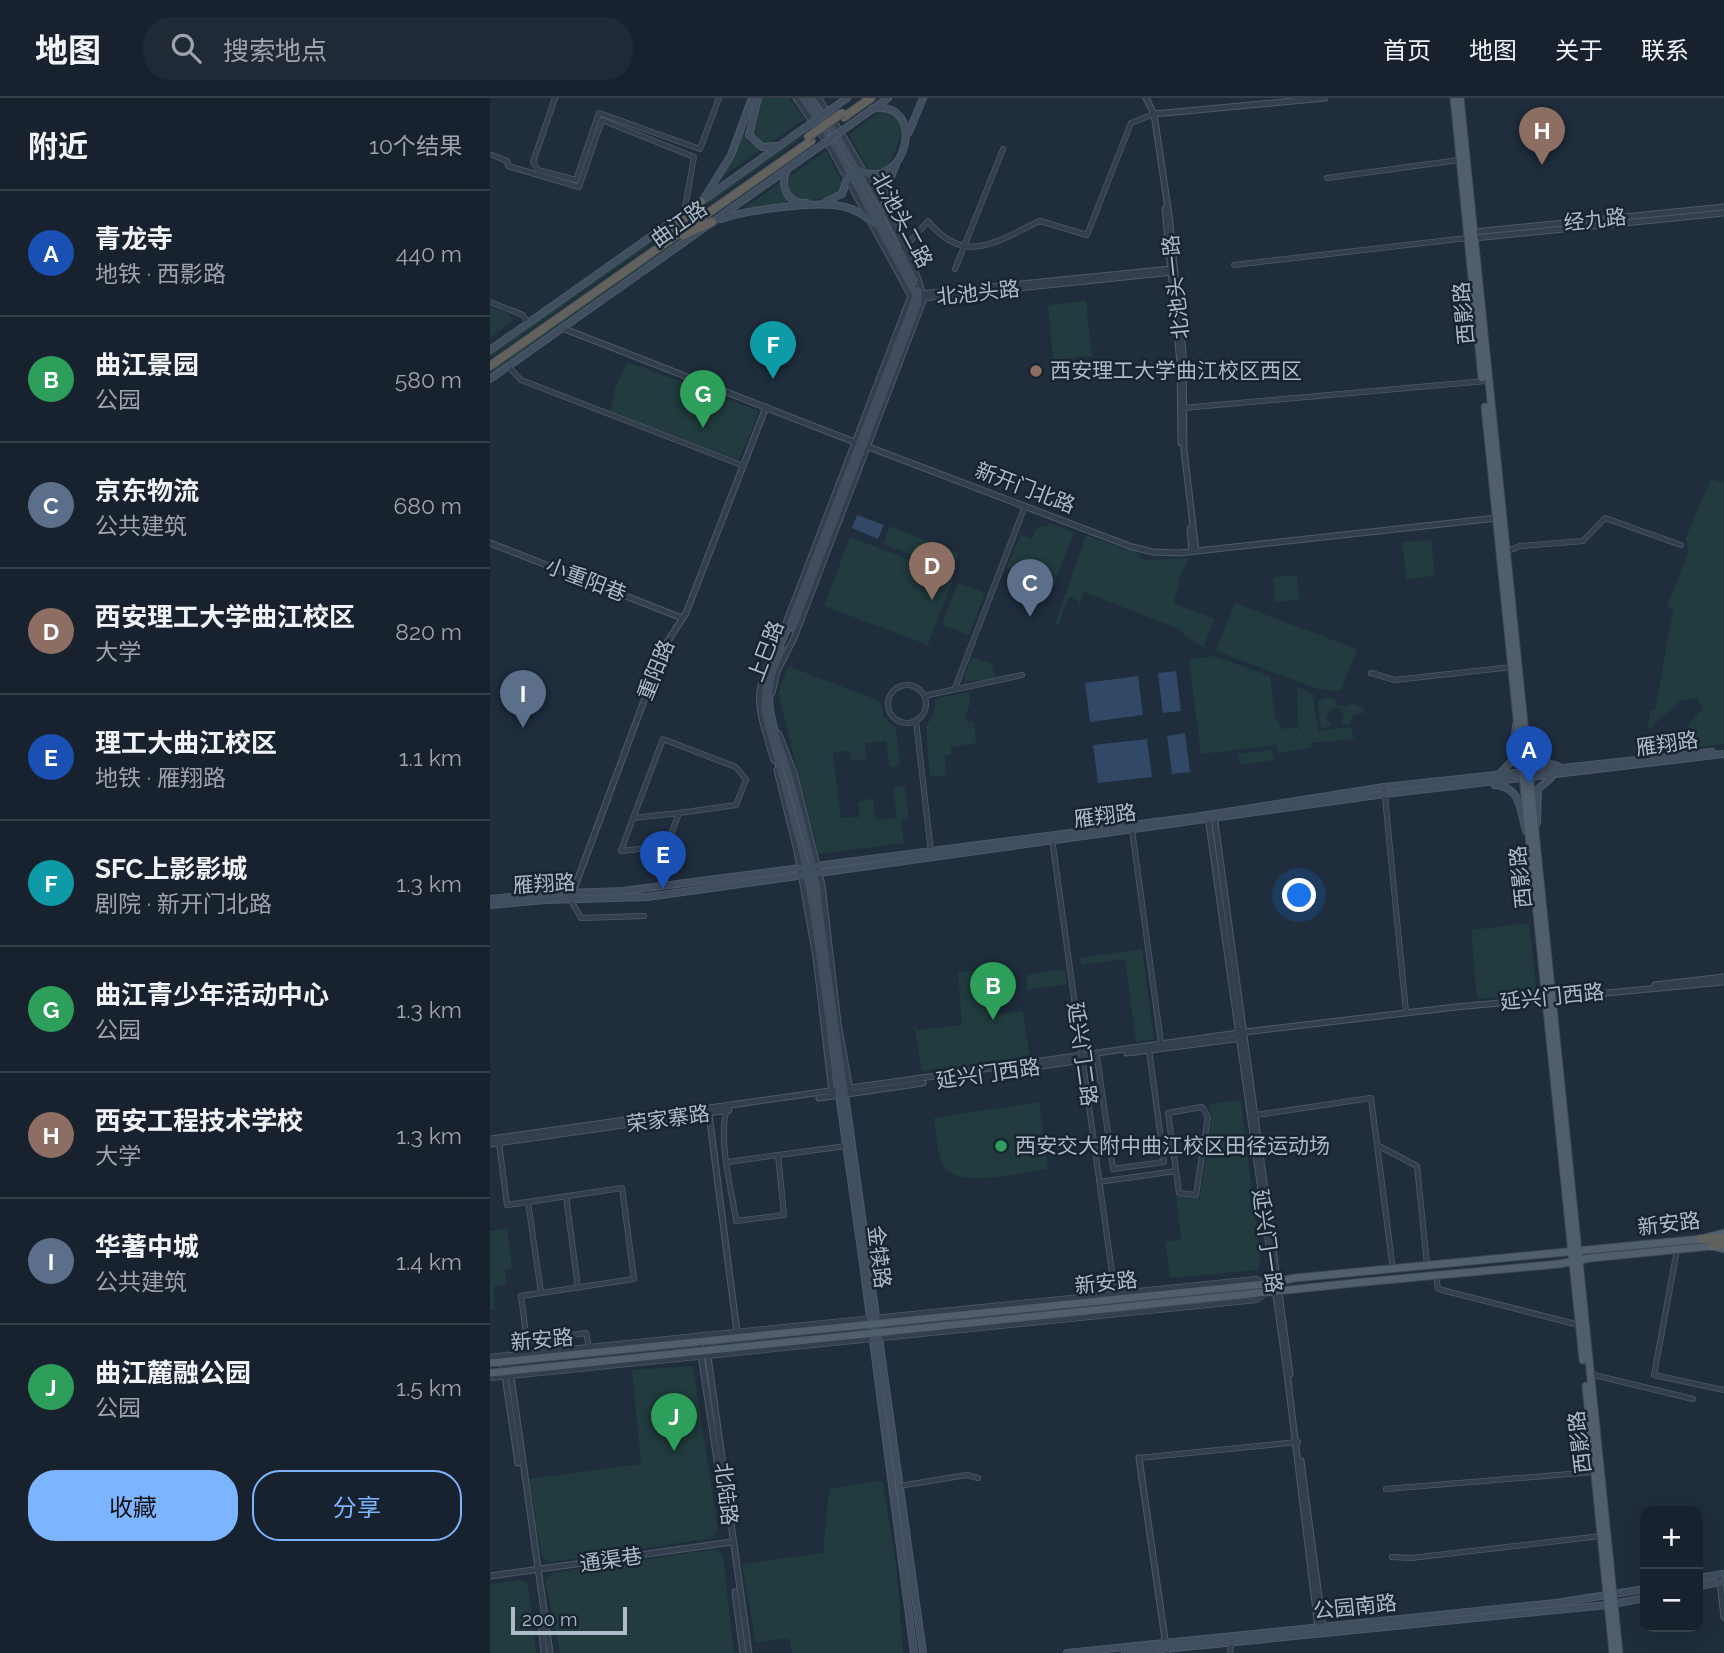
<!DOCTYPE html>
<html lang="zh">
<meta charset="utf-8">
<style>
:root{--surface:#17222e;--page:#202a36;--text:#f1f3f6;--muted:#9ea4aa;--line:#363f4a;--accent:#7db4ff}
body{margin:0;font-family:Raleway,"Noto Sans SC",sans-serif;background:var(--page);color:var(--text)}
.controls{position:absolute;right:21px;bottom:21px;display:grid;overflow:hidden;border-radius:14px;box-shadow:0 7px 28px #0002}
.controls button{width:63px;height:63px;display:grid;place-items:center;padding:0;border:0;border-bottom:2px solid var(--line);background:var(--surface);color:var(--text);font:35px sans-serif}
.scale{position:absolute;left:21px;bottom:18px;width:116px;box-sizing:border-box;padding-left:7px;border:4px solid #aebac9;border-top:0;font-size:19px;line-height:24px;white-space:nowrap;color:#aebac9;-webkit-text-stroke:5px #192431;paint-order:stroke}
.you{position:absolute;left:810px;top:798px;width:24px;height:24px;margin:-18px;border:5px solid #fff;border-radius:50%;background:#1a73e8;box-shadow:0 0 0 10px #1a73e833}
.badge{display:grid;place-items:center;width:46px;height:46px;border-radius:50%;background:var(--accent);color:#fff;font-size:23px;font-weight:700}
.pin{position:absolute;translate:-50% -58px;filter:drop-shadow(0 2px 4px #0008)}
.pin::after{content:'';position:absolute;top:37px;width:24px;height:21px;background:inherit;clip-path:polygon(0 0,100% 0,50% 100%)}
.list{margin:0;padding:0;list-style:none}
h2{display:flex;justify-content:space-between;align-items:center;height:91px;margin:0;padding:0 28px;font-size:30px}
h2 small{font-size:23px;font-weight:400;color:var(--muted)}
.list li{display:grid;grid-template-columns:46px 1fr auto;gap:21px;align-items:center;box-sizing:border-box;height:126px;padding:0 28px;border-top:2px solid var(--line)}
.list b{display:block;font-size:26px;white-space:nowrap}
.list p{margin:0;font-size:23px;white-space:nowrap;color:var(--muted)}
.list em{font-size:23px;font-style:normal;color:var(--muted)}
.actions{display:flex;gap:14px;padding:21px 28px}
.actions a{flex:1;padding:16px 0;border:2px solid var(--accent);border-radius:28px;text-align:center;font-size:24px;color:var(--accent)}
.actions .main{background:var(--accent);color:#111}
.icon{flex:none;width:38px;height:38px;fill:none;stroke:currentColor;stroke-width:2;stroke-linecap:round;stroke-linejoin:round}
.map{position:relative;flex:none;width:1234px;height:1555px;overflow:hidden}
header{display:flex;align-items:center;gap:42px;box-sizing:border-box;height:98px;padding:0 35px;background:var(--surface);border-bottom:2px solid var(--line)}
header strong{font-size:33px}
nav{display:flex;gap:38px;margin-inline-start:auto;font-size:24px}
.search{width:490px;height:63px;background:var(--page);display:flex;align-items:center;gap:18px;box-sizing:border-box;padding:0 24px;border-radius:28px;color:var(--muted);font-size:26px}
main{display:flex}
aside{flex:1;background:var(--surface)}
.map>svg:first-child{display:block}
.green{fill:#213b3e}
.water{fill:#314966}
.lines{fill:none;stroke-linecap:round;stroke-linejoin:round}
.minor-casing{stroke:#4e5a67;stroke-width:6}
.tertiary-casing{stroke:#4e5a67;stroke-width:7}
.secondary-casing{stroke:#4e5a67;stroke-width:8}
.primary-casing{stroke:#3d4856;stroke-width:9}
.trunk-casing{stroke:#3e4a57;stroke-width:10}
.minor{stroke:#333f4d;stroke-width:4.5}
.tertiary{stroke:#333f4d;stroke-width:5}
.secondary{stroke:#414e60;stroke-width:6}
.primary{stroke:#515e6d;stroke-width:7}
.trunk{stroke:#62615e;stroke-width:8}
.secondary-bridge-casing{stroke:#4e5a67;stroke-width:8;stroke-linecap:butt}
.trunk-bridge-casing{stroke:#3e4a57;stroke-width:10;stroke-linecap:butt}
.secondary-bridge{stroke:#414e60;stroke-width:6}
.trunk-bridge{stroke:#62615e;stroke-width:8}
.education-dot{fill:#8d6e63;stroke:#192431;stroke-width:2.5}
.leisure-dot{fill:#2e9e5b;stroke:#192431;stroke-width:2.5}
.labels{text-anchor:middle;stroke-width:5;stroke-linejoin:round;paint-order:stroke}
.street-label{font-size:21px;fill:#aebac9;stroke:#192431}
.poi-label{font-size:21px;fill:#aebac9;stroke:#192431;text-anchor:start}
</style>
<header>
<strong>地图</strong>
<div class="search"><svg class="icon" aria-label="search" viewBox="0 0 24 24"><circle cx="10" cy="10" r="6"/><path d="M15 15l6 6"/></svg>搜索地点</div>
<nav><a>首页</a><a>地图</a><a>关于</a><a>联系</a></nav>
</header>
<main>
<aside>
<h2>附近<small>10个结果</small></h2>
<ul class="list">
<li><span class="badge" style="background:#1a4fb4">A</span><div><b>青龙寺</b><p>地铁 · 西影路</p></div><em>440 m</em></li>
<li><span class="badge" style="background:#2e9e5b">B</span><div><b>曲江景园</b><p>公园</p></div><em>580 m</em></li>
<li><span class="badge" style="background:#5c6f8a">C</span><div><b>京东物流</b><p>公共建筑</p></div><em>680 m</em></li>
<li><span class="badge" style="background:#8d6e63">D</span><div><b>西安理工大学曲江校区</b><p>大学</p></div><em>820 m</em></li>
<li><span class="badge" style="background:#1a4fb4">E</span><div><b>理工大曲江校区</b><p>地铁 · 雁翔路</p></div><em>1.1 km</em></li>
<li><span class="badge" style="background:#0f9aa8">F</span><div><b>SFC上影影城</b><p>剧院 · 新开门北路</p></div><em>1.3 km</em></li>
<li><span class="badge" style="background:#2e9e5b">G</span><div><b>曲江青少年活动中心</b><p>公园</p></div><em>1.3 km</em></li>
<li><span class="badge" style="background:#8d6e63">H</span><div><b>西安工程技术学校</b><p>大学</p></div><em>1.3 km</em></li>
<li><span class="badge" style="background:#5c6f8a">I</span><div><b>华著中城</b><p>公共建筑</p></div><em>1.4 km</em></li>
<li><span class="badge" style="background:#2e9e5b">J</span><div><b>曲江麓融公园</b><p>公园</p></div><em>1.5 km</em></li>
</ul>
<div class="actions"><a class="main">收藏</a><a>分享</a></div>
</aside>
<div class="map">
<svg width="1234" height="1555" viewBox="0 0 1234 1555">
<rect width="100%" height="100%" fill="#1f2d3d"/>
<g class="green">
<path d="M269,0H299L315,21L276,48L262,40L261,23Z"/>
<path d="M396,10L412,18L413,33L399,67L391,72L378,71L359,36Z"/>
<path d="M254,27L258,43L270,52L229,81Z"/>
<path d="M315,33L317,36L209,113L226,96Z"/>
<path d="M336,53L352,85L348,95C333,102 307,108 298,90L299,79Z"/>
<path d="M291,84L308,106L250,113Z"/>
<path d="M193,118L174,137L0,260V256Z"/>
<path d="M201,135L202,136L0,278V272L172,150Z"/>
<path d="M596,203L602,258L563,262L558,207Z"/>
<path d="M0,209L18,215L23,223L0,240Z"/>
<path d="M138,264L269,313L249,362L120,313L125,290Z"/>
<path d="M1221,381L1234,385V646L1194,651L1192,634L1213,610L1207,600L1190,603L1158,632L1160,613L1165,612L1183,512L1177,509L1199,451L1195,441Z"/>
<path d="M558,425L584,434L564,487L516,470L531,437L542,441L547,429H556Z"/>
<path d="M400,428L469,455L462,472L393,446Z"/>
<path d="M596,437L649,456L650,460L655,462L699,460L688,483L691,485L683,505L725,521L713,549L694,537L689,531L594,494L579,532L589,504L583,499L578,500L568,528L565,526Z"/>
<path d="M360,439L464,479L438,547L334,508Z"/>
<path d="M941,442L945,478L916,481L912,444Z"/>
<path d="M807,477L810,501L785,504L783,479Z"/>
<path d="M468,485L495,495L479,537L452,527Z"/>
<path d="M745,505L867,551L851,593L827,591L726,553Z"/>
<path d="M724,558L780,578L785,619L793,631L807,629L816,640L808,628L807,588L823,597L828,633L861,629L864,641L820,645L822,649L788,655L786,647L711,656L699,562Z"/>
<path d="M482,559L502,566L505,581L476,583L474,579Z"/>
<path d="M298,568L390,603L394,620L406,630L410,667L400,669L396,643L375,645L377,661L361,663L359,652L343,655L351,720L370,719L368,704L383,700L386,722L407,720L403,690L415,688L419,721L411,722L414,745L329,756L288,596Z"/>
<path d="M479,594L480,606L475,617L478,624H484L486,645L461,649V656L455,658L456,677L440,679L436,629L445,613V601Z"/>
<path d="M840,599L845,601L847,607L858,609L860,605L874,610L875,615L864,616L860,626L850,627L854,616L850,611L843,610L836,620L843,628L831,630L827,603Z"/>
<path d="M782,652L784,662L750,667L748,656Z"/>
<path d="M1039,825L1047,895L987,901L981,832Z"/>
<path d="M652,851L664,941L646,944L635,861L591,867L590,860Z"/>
<path d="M575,871L577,886L536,892L537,877Z"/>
<path d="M483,873L484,881L479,882L480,892L498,884L502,917L533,913L540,959L432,973L424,929L428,932L472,927L468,875Z"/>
<path d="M751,1002L771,1165L767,1172L680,1180L675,1144L691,1141L686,1098L710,1100L722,1017L718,1006Z"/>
<path d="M549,1004L558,1071C533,1074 461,1094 451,1063C446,1050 446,1034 444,1020Z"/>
<path d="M17,1131L22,1170L15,1172L17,1186L4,1188L5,1211L0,1212V1133Z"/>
<path d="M203,1268L228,1431L224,1440L60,1464L52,1459L47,1432H41L40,1422L46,1421L39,1381L151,1366L142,1272Z"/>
<path d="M385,1383L393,1384L407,1474L413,1555H302L299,1540L266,1545L252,1466L333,1455L339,1391Z"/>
<path d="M225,1451L233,1457L244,1555H70L55,1484L62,1475Z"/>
<path d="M32,1482L38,1486L46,1555H0V1486Z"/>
</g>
<g class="water">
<path d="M367,417L394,427L388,441L362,430Z"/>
<path d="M686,573L691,613L673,615L668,575Z"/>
<path d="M648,578L653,617L600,624L595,585Z"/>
<path d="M695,635L700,674L682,676L677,638Z"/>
<path d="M657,641L662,679L608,685L603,647Z"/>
</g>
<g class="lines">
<g class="minor-casing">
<g id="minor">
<path d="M65,0L43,64L48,72L86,82L109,15L210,51L229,0"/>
<path d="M2,57L17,63L18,68L89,89L112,22L204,59L194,115"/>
<path d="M837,80L969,62"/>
<path d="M413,151L438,123C475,169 507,143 550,123L597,137L641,25L664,16"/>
<path d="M744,167L977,140"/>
<path d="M465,171L513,51"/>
<path d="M0,204L33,217L38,225"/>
<path d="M18,268L31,282L254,368"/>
<path d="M693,310L996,283"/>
<path d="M1016,454L1030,448L1093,443L1115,420L1191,447"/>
<path d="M881,575L905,582L1022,569"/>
<circle cx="417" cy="606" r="19"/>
<path d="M465,590L535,408"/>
<path d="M434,598L532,577"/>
<path d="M426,623L441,754"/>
<path d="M894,689L916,914"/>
<path d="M143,720L173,641L246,669L256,682L246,707L189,715L172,760L175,787"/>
<path d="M642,732L671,945"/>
<path d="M562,741L625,1196"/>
<path d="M177,748L131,753L143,720L189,715"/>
<path d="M81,802L91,820L154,818"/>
<path d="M607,959L623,1071L674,1064L659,952"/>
<path d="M712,1009L718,1019L706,1097L689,1095L678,1015Z"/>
<path d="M236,1013C229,1047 241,1088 246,1123L294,1117L288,1057L238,1064"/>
<path d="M766,1017L881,1000L903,1172"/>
<path d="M9,1045L17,1107L132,1090L144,1181L31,1198L37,1243L96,1235L99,1249"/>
<path d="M889,1048L927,1068L937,1167"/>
<path d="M288,1057L356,1048"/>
<path d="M609,1084L686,1073"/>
<path d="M76,1098L88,1190"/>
<path d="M38,1104L51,1195"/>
<path d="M1187,1152L1164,1277L1234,1292"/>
<path d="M946,1177L948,1191L1089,1227"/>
<path d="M0,1259L766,1181L772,1184"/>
<path d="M1100,1276L1203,1301"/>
<path d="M0,1280L767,1202L776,1195"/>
<path d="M649,1360L808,1344"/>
<path d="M409,1388L477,1377L488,1380"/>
<path d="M896,1391L1104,1374"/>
<path d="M902,1459L921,1460L1111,1438"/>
<path d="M740,1555L742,1543"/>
</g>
</g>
<g class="tertiary-casing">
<g id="tertiary">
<path d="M656,0L664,16L679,117L693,255L694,352L706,453"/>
<path d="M664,16L835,0"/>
<path d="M675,111L690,265L691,345"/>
<path d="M983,134L1234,109"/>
<path d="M984,140L1234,115"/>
<path d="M430,196L681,171"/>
<path d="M432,200L683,174"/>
<path d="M72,230L367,345"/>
<path d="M376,348L642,449L663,454L689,455L1007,420"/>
<path d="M700,431L702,453"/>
<path d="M0,445L192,520"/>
<path d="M282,595L287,574L304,540L433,203C434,172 350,29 328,0"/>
<path d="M289,636L304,675L332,787L348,925L360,992"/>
<path d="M284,662C263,594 264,597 293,533L421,198L341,51L306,0"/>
<path d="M287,672L307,753L326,859L342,994"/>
<path d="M724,717L800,1276"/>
<path d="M718,719L797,1275L828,1530"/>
<path d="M81,799L174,549L196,515L276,309"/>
<path d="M1165,887L1234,879"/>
<path d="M637,955L752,940"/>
<path d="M530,971L600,961"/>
<path d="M329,1000L433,985"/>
<path d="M219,1016L247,1234"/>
<path d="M0,1041L755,934L966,909L1234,884"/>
<path d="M0,1046L239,1012"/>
<path d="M215,1237L259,1555"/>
<path d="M208,1238L233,1401"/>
<path d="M18,1257L60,1555"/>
<path d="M12,1258L28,1365"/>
<path d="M649,1360L677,1555"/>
<path d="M811,1363L833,1529"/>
<path d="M1229,1476L1234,1519"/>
<path d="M0,1478L242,1444"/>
<path d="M245,1494L253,1555"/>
<path d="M51,1527L54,1555"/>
</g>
</g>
<g class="secondary-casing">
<g id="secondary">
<path d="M268,0L259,37L272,49L287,48"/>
<path d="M313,0L349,55L426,198L300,525L277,577L274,612L318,777L373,1166L424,1555"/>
<path d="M320,0L352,46L425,183"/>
<path d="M346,8L357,0"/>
<path d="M360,27L398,0"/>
<path d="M419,34L433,0"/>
<path d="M366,71C417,99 439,0 382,11"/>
<path d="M297,72C289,89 298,106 317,105"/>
<path d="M215,99L241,57L262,0"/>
<path d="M335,104L352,96L359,75"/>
<path d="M209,105L313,31"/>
<path d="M392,120L394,97L406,66"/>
<path d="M231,121C256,112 330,102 355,109C368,112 377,120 388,128"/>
<path d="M0,252L197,113"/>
<path d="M0,281L326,51"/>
<path d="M303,530L428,207L429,193"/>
<path d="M292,552C266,603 285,628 299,677C308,707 315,738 323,768L433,1555"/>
<path d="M1038,645L1048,662L1068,668"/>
<path d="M1009,676L1023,662L1026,627"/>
<path d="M1005,687C1031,689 1030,712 1036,733"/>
<path d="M1047,725L1048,691L1061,680"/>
<path d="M0,801L50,796L133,793L704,719L894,689L1222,654"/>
<path d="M0,807L55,802L157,799L895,696L1234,656"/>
<path d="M1208,1480L1234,1476"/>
<path d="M1208,1488L1234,1484"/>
<path d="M577,1555L1066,1505L1155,1491"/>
<path d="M635,1555L1117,1507L1155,1500"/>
</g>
</g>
<g class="primary-casing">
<g id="primary">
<path d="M964,0L992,280"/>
<path d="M970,0L1129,1555"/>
<path d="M995,309L1093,1262"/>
<path d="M0,1265L776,1186L805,1180L1211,1141L1234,1135"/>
<path d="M0,1275L874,1184L1069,1166L1100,1160L1222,1148L1234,1151"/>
<path d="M1096,1288L1123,1555"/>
</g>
</g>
<g class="trunk-casing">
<g id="trunk">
<path d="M354,19L381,0"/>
<path d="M193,137L222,124"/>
<path d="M173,141L211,104"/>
<path d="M0,268L321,43"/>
<path d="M1211,1141L1234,1140"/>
<path d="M1222,1148L1234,1146"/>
</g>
</g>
<use href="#minor" class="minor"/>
<use href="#tertiary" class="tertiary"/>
<use href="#secondary" class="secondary"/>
<use href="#primary" class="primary"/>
<use href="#trunk" class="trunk"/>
<g class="secondary-bridge-casing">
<g id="secondary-bridge">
<path d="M313,31L346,8"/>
<path d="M326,51L360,27"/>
</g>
</g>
<g class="trunk-bridge-casing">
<path id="trunk-bridge" d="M318,39L352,15"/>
</g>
<use href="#secondary-bridge" class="secondary-bridge"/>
<use href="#trunk-bridge" class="trunk-bridge"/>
</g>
<circle class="education-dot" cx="546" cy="273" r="7"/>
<circle class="leisure-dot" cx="511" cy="1048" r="7"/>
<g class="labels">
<g class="street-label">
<text transform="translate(412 122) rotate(62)" y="7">北池头二路</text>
<text transform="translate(1105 122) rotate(-6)" y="7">经九路</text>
<text transform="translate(189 126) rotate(-35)" y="7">曲江路</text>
<text transform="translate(686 189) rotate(-96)" y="7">北池头一路</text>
<text transform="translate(488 195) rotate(-6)" y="7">北池头路</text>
<text transform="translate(974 215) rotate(-95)" y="7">西影路</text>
<text transform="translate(535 390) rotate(21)" y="7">新开门北路</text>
<text transform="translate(96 482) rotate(21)" y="7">小重阳巷</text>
<text transform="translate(276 553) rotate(-69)" y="7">上巳路</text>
<text transform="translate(166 572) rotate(-68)" y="7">重阳路</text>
<text transform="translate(1177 646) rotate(-8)" y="7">雁翔路</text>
<text transform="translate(615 718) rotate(-7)" y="7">雁翔路</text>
<text transform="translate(1031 779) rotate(-96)" y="7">西影路</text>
<text transform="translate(54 786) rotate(-3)" y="7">雁翔路</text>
<text transform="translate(1062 899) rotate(-6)" y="7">延兴门西路</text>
<text transform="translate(592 956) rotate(82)" y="7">延兴门二路</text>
<text transform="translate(498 976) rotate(-8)" y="7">延兴门西路</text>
<text transform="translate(178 1021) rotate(-8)" y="7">荣家寨路</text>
<text transform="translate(1179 1126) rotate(-7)" y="7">新安路</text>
<text transform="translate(777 1143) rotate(82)" y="7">延兴门一路</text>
<text transform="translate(389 1159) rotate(83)" y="7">金犊路</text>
<text transform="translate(616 1185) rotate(-6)" y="7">新安路</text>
<text transform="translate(52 1242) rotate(-5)" y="7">新安路</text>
<text transform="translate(1090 1344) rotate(-97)" y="7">西影路</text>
<text transform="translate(236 1396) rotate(83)" y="7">北陆路</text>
<text transform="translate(121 1462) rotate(-8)" y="7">通渠巷</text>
<text transform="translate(865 1509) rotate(-6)" y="7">公园南路</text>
</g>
<g class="poi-label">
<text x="560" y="280">西安理工大学曲江校区西区</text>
<text x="525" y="1055">西安交大附中曲江校区田径运动场</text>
</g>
</g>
</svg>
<div class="controls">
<button>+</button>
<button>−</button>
</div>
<div class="scale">200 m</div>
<div class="you"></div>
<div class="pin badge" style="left:1039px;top:686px;background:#1a4fb4">A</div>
<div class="pin badge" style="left:503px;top:922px;background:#2e9e5b">B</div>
<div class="pin badge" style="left:540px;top:519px;background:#5c6f8a">C</div>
<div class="pin badge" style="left:442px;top:502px;background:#8d6e63">D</div>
<div class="pin badge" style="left:173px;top:791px;background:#1a4fb4">E</div>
<div class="pin badge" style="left:283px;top:281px;background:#0f9aa8">F</div>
<div class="pin badge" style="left:213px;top:330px;background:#2e9e5b">G</div>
<div class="pin badge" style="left:1052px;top:67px;background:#8d6e63">H</div>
<div class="pin badge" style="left:33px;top:630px;background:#5c6f8a">I</div>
<div class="pin badge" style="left:184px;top:1353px;background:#2e9e5b">J</div>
</div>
</main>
